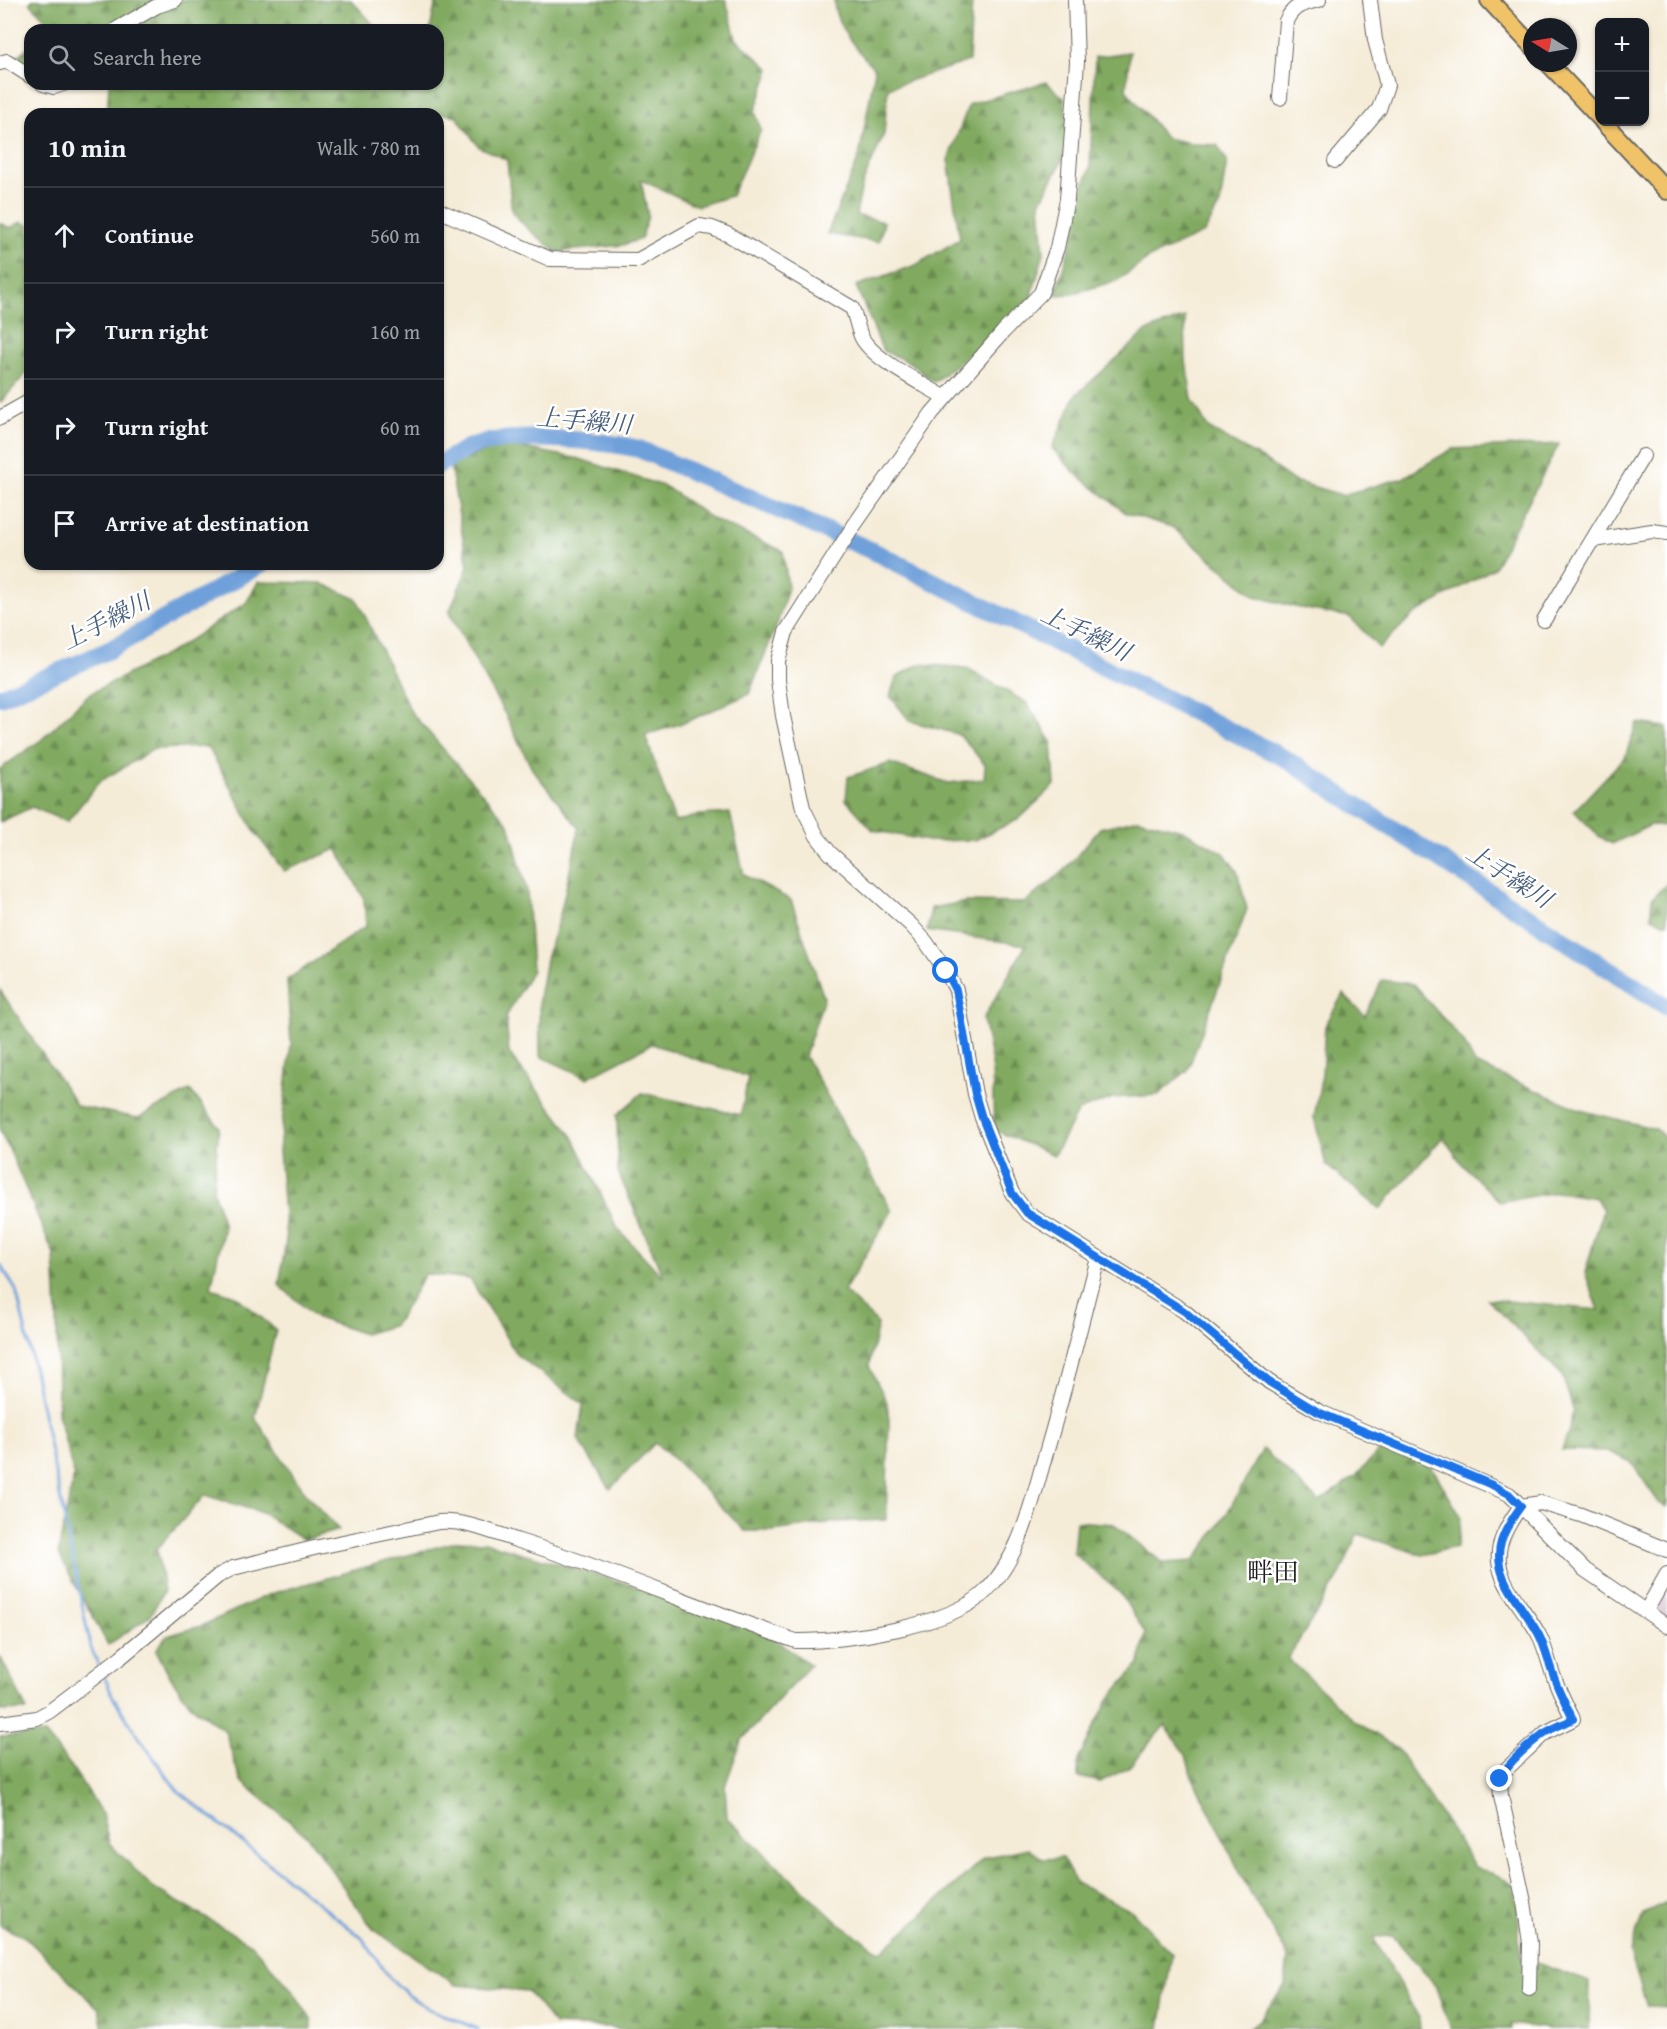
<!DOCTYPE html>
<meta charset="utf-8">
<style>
:root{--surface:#171b24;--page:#242831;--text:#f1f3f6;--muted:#9ea1a6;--line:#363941}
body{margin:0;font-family:"Gentium Book Plus","Noto Serif JP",serif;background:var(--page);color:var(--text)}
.controls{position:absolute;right:18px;top:18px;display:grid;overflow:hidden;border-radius:12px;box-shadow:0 2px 4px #0004}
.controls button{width:54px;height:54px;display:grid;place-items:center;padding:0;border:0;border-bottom:2px solid var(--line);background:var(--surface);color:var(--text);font:30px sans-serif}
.compass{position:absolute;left:1523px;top:18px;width:54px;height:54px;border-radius:50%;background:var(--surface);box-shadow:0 2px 4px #0004;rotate:281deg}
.stop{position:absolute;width:18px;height:18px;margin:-14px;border:4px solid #1a73e8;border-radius:50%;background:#fff}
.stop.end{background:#1a73e8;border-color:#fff;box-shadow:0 2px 6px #0008}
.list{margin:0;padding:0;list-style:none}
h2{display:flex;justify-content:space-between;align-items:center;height:78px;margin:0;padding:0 24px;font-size:26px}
h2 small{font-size:20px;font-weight:400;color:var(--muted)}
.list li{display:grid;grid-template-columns:39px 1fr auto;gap:18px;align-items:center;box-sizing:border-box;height:96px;padding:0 24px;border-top:2px solid var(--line)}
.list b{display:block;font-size:22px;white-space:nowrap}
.list em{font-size:20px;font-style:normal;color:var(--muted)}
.icon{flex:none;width:33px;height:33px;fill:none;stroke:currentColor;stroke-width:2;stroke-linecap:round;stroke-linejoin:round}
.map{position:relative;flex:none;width:1667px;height:2029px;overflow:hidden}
.search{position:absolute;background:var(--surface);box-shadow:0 2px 4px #0004;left:24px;top:24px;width:420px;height:66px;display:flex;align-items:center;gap:15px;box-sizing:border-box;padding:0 21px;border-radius:18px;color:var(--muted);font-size:22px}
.panel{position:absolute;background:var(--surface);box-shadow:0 2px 4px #0004;left:24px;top:108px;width:420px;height:462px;border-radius:18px}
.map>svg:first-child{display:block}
.industrial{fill:#d1bdcb}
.forest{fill:url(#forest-firs);stroke:#4e633e;stroke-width:1.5}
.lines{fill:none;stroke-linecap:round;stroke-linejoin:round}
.stream{stroke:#70a0da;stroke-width:3}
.river{stroke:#70a0da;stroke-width:18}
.minor-casing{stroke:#68655e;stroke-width:16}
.major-casing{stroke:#68655e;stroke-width:20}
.minor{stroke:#fff;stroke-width:14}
.major{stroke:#f0c369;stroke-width:16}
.route{stroke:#1a73e8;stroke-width:8}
.labels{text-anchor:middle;stroke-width:5;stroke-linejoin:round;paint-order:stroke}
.water-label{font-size:24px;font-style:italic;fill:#465e7b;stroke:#fff}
.quarter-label{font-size:26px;fill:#1c1c1c;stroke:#fff}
</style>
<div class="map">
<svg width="1667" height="2029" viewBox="0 0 1667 2029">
<defs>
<pattern id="forest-firs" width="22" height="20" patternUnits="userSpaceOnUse" patternTransform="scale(1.5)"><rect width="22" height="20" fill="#81aa61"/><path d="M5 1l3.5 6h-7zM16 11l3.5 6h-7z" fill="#698a4f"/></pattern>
</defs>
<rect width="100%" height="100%" fill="#fff"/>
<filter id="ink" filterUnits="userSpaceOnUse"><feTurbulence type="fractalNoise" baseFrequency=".0167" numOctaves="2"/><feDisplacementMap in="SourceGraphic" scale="12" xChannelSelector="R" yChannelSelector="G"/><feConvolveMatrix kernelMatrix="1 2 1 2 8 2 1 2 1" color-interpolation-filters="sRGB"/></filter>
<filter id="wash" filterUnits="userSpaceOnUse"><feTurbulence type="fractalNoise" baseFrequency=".008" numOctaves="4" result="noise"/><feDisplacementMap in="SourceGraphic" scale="24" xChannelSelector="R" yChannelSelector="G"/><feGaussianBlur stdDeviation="1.35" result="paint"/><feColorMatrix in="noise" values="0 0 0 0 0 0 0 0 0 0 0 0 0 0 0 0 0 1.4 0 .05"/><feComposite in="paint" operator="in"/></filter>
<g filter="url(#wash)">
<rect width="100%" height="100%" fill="#f5ecd8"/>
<path class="industrial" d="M1667,1590V1618L1656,1610Z"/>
<g class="forest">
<path d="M32,0H351L373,24L375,30H46L51,25L30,3Z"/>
<path d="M436,0H726L736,39L770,69L755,111L761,130L731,196L698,206L641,180L648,216L641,239L623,245L557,252L528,229L512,212L507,160L479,147L456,116L419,109L418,114L107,113L109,84H438V30H430Z"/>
<path d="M834,0H972L969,61L888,88L884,134L862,185L856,215L884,222L879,242L827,234L859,157L875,70C858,50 834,27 834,0Z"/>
<path d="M30,45V70L16,58Z"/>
<path d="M1130,52L1126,90L1166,138L1195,144L1217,145L1227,161L1220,204L1204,233L1151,257L1118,280L1072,294L1055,295L1072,240L1076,206L1090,168L1095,57Z"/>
<path d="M1046,82L1064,98L1070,146L1040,203L1044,253L1031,298L986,341L934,382L909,362L883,351L856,286L916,265L960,239L948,160L969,104Z"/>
<path d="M21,222L30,226V369L0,403V223L10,228Z"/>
<path d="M1185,317L1186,361L1192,399L1208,428L1264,460L1294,481L1342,495L1403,478L1452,449L1559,444L1494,568L1413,615L1379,648L1350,617L1295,607L1255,596L1172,527L1126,513L1076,474L1052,448L1075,396L1147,331Z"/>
<path d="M503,444L580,459L666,487L714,520L783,551L788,588L778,622L749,694L686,722L645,735L675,822L700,815L730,813L744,875L791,900L824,998L805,1056L892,1211L844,1291L878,1324L869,1366L887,1402L889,1421L886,1520L834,1522L773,1531H745L676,1461L655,1443L610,1489L578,1439L583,1404L517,1355L470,1279L425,1274L395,1325L364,1334L317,1318L279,1285L286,1240L279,1151L291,1044L287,980L366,926L364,899L337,849L284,871L255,832L208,747L154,749L99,782L67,822L32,807L0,822V769L41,740L89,694L173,651L246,603L258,582L321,583L357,599L411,712L509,824L527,891L532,970L506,1017L509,1053L573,1137L618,1229L664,1278L618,1172L617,1115L642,1093L741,1115L748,1077L652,1044L587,1078L540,1056L539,998L546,959L561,911L579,828L532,769L507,718L449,613L468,566L450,465Z"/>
<path d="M919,664L967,668L1027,703L1052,742L1055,785L1019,819L975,840L928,841L873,830L846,800L848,777L890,763L948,783L984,779L985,765L960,735L910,721L890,696L896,678Z"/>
<path d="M1637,723L1667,727V826L1651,825L1612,844L1600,837L1574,811L1625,757Z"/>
<path d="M1138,819L1183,830L1224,853L1237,871L1247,909L1188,1070L1158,1095L1113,1098L1078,1111L1054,1155L994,1130L992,1063L983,1019L1026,945L927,931L931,908L966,902L1024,903L1064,871L1100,828Z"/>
<path d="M1667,884V923L1651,917L1652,898Z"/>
<path d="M1382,980L1413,984L1463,1041L1475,1064L1584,1111L1656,1129L1667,1140V1507L1659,1503L1631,1462L1607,1451L1562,1450L1570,1427L1573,1409L1562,1375L1487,1299L1599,1310L1585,1273L1603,1210L1596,1198L1557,1192L1500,1202L1462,1164L1443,1137L1380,1209L1326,1165L1314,1117L1322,1075L1325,1026L1343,994L1365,1016Z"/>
<path d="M0,990L77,1106L138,1118L190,1090L219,1127L213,1190L224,1226L211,1288L236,1296L276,1330L255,1418L305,1493L339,1530L304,1540L262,1513L205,1495L157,1549L164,1591L150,1616L108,1645L58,1553L74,1475L58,1414L57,1316L54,1255L9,1149L0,1132Z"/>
<path d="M1383,1446L1426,1457L1461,1517L1457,1547L1422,1555L1357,1534L1340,1575L1288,1658L1356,1722L1397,1748L1475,1867L1513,1883L1518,1907L1520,1957L1590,1982L1589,2029H1550L1511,2024V2029H1451L1435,1985L1393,1936L1373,1937L1419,2018L1420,2029H1248L1258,2021L1285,1986L1288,1956L1250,1893L1191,1774L1186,1755L1165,1725L1128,1768L1100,1782L1078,1777V1760L1108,1700L1140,1663L1145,1633L1120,1593L1073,1553L1076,1521L1114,1524L1163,1563L1194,1561L1223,1520L1263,1449L1319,1502L1356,1476Z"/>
<path d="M458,1541L485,1542L750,1620L810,1665L741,1741L725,1786L727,1818L838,1923L881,1952L984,1858L1028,1848L1043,1859L1062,1858L1076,1883L1132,1911L1172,1954L1160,2029H617L612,2027L555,2025L527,1991L456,1985L373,1929L308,1837L240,1780L225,1731L190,1705L171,1678L156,1650L167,1636L201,1626L270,1594Z"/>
<path d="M0,1656L27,1710L0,1711Z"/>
<path d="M45,1734L71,1766L102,1813L109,1843L152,1887L251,1944L293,1991L312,2021V2029H103L99,2009L25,1937L0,1926V1737Z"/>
<path d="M1667,1902V2007L1647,2006L1630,1953L1643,1913Z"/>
</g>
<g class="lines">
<g class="stream">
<path d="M0,1264L16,1290L30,1350L91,1648L100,1668"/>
<path d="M103,1674L114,1699L138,1736L176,1789L362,1938L389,1977L408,1995L429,2009L478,2029"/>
</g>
<g class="river">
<path d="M438,465C449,459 459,452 470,447C507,432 601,440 639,449L875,552L1284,758L1667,1007"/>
<path d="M0,697L107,651L262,564"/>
</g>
</g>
</g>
<g filter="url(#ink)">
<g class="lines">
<g class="minor-casing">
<g id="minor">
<path d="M1075,0L1077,62L1067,199L1057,248L1041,293L1003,332L932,413L851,530L786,632L778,661V680L783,716L803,808L817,836L830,853L911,925L926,942L946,971L956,990L975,1094L982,1118L1012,1193L1027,1213L1184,1311L1269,1382L1318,1411L1509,1494L1585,1570L1667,1626"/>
<path d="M115,30L157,6L175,0"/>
<path d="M0,63L7,61L30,76"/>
<path d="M43,84L54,87L63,84"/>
<path d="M1280,98L1286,21C1294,5 1302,4 1319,0"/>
<path d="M1335,161L1379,109L1387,85L1375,40L1370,0"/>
<path d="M438,210L550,259L638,260L699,226L712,228L729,235L852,308C856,317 858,331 862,338C874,360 923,384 944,397"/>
<path d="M0,418L30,401"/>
<path d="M1594,540L1652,531L1667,533"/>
<path d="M1544,620L1643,456"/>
<path d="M1646,1611L1667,1574"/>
<path d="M0,1723L37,1718L50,1711L121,1657L218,1576L233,1568L314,1548L439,1522C465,1520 494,1533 519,1541C613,1570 703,1610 796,1641C844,1642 952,1626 986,1591C1020,1557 1031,1505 1044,1460C1064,1393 1081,1325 1098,1258"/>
<path d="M1529,1989L1530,1943L1524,1902L1501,1796L1500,1779L1501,1774L1545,1733L1573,1719C1566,1705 1559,1691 1554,1677C1549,1664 1546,1650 1540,1637C1526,1608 1489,1578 1501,1542C1505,1529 1513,1517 1521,1506L1541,1503L1581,1515L1667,1550"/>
</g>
</g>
<g class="major-casing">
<g id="major">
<path d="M1489,0L1532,46"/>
<path d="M1548,63L1600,118"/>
<path d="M1603,122L1667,191"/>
</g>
</g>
<use href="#minor" class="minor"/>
<use href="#major" class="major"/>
</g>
</g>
<g class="lines" filter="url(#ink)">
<path class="route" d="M946,971L956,990L975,1094L982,1118L1012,1193L1027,1213L1184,1311L1269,1382L1318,1412L1492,1485L1509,1494L1521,1506C1513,1517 1505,1529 1501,1542C1490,1578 1526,1608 1540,1637C1546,1650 1549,1664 1554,1677C1559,1691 1566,1705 1573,1719C1564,1724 1552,1728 1543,1734C1531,1743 1505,1765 1500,1779"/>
</g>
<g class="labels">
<g class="water-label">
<text transform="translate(584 421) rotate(5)" y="8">上手繰川</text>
<text transform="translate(106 621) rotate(-27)" y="8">上手繰川</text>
<text transform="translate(1086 633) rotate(26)" y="8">上手繰川</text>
<text transform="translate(1509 876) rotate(33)" y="8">上手繰川</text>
</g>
<g class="quarter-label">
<text x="1273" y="1581">畔田</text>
</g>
</g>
</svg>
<div class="controls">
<button>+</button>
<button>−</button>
</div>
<svg class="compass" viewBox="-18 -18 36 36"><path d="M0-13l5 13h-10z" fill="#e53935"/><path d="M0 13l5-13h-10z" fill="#9ea1a6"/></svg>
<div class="stop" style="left:946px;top:971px"></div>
<div class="stop end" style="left:1500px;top:1779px"></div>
<div class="search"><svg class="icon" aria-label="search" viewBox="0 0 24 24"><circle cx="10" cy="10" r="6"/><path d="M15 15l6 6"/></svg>Search here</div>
<section class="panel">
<h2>10 min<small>Walk · 780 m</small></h2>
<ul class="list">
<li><svg class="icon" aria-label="ahead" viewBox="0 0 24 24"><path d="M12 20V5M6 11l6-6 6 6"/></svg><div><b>Continue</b></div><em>560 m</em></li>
<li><svg class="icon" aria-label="right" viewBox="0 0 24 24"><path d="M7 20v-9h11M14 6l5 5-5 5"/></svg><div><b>Turn right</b></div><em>160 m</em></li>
<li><svg class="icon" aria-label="right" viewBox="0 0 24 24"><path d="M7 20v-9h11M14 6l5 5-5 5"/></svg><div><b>Turn right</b></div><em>60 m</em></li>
<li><svg class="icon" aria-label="arrive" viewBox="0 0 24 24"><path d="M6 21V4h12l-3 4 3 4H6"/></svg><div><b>Arrive at destination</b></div></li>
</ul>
</section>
</div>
